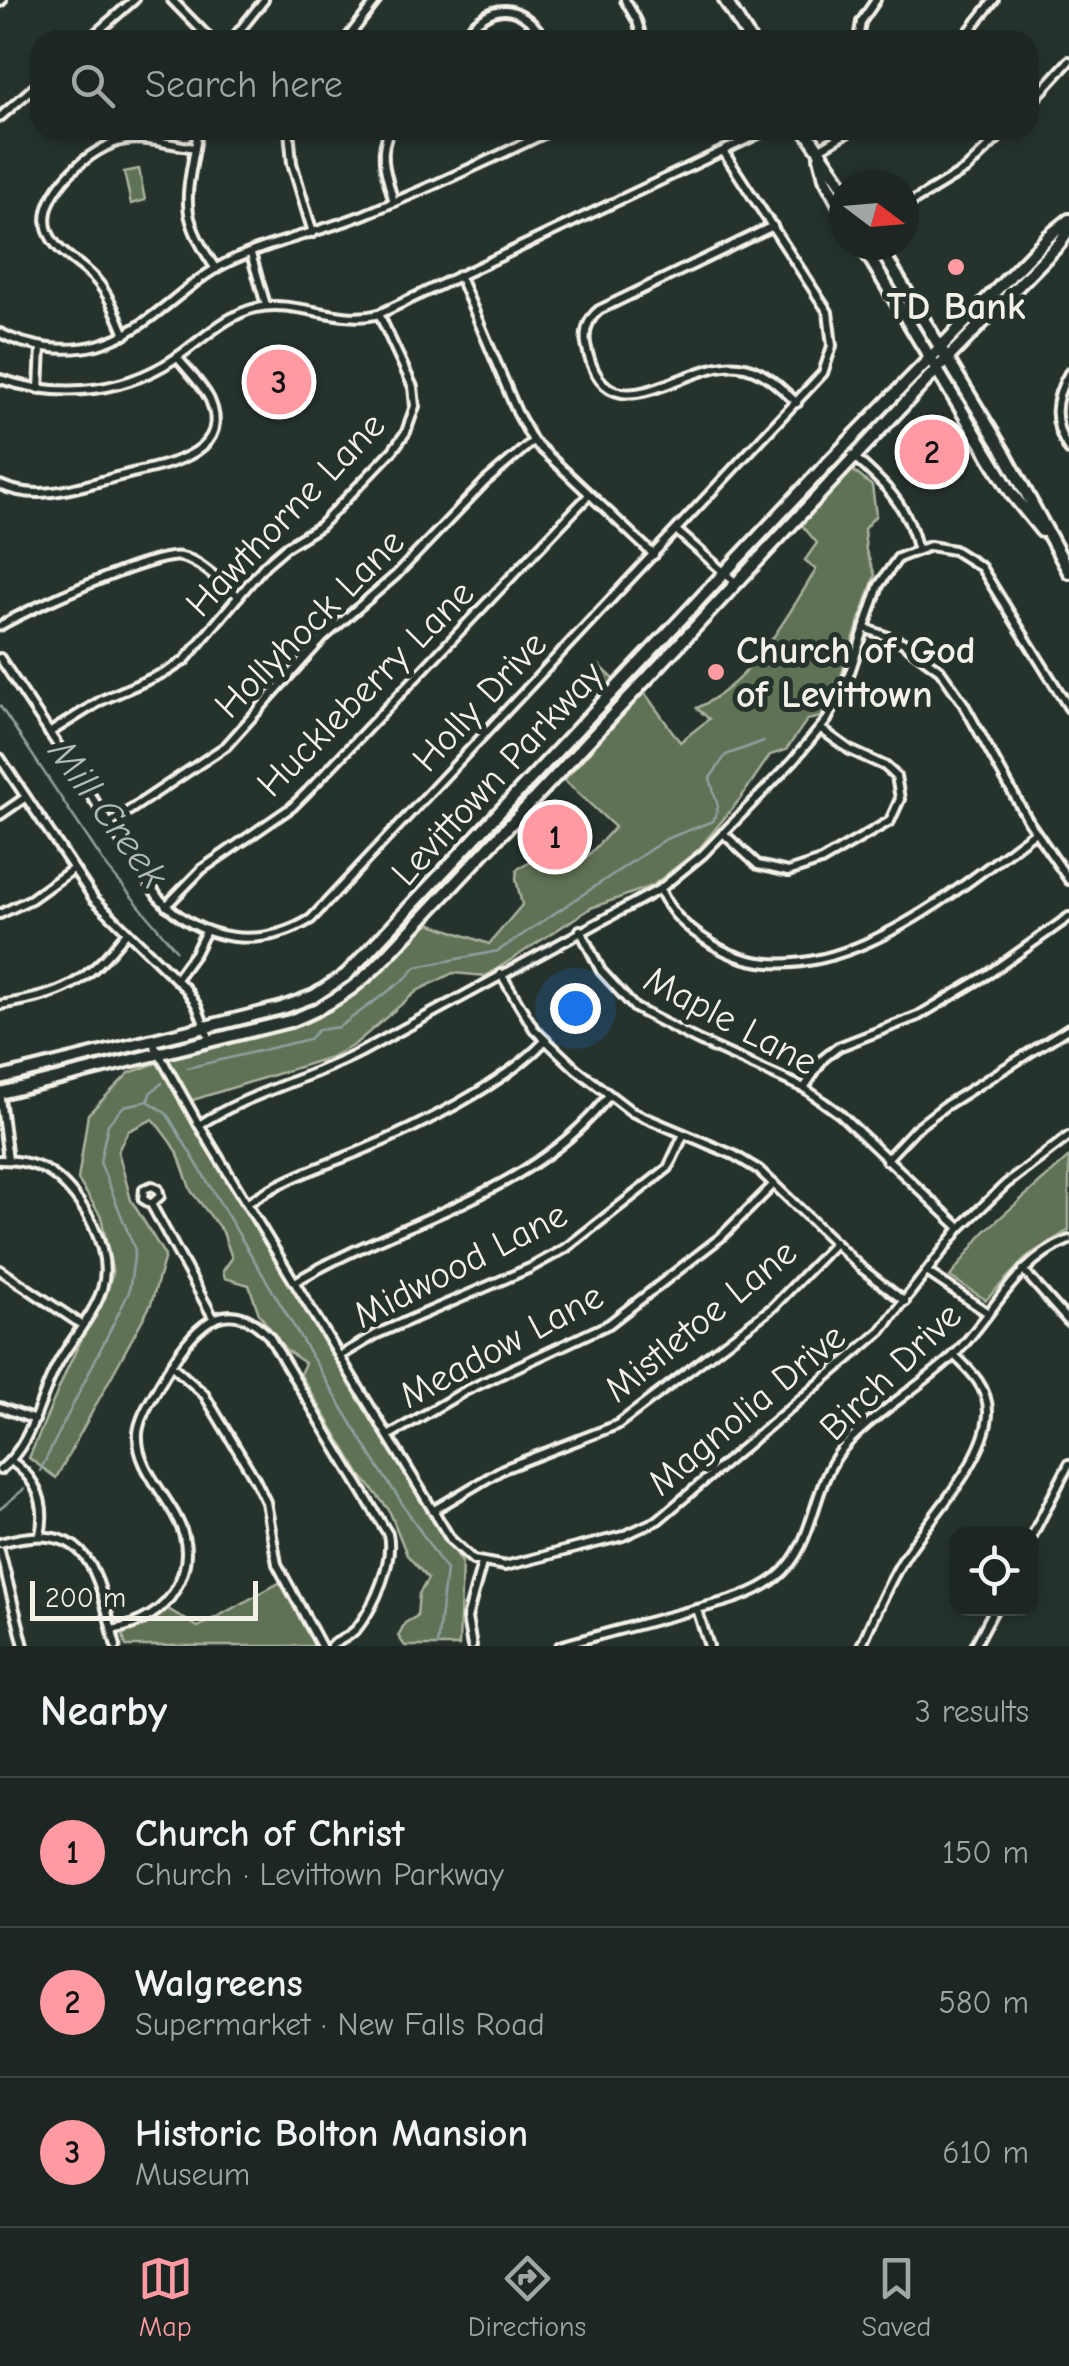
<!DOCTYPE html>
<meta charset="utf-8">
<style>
:root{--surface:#1c2622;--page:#252e2a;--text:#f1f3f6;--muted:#a0a5a5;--line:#3a4340;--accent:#ff9aa2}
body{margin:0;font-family:"Comic Neue",sans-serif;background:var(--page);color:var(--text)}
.controls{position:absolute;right:30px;bottom:30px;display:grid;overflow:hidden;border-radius:20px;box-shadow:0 5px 15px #0003}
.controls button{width:90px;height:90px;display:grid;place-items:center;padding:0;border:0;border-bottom:2px solid var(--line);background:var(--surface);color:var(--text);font:50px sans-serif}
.compass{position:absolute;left:829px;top:170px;width:90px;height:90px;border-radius:50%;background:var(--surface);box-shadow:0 5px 15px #0003;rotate:106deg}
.scale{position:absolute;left:30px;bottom:25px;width:228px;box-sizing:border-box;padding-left:10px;border:5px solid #f4f1e8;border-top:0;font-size:28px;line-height:35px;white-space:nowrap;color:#f4f1e8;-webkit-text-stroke:8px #26332d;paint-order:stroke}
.you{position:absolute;left:575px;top:1008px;width:35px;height:35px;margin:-25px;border:8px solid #fff;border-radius:50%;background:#1a73e8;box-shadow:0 0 0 15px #1a73e833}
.badge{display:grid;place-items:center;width:65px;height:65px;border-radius:50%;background:var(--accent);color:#111;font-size:32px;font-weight:700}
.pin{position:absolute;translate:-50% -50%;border:5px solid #fff;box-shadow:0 2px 10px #0006}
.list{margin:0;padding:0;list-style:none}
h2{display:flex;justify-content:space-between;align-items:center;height:130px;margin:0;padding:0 40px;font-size:42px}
h2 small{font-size:32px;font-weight:400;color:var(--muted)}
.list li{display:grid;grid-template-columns:65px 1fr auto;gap:30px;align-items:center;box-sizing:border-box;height:150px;padding:0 40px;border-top:2px solid var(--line)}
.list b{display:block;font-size:38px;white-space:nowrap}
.list p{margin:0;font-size:32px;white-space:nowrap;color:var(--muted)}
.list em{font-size:32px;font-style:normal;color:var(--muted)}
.icon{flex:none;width:55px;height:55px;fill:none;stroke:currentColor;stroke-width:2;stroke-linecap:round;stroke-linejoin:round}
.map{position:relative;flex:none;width:1069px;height:1646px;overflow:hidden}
.search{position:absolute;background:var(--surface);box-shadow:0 5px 15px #0003;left:30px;right:30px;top:30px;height:110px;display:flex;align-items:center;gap:25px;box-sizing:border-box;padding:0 35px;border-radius:30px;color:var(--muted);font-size:38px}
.sheet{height:580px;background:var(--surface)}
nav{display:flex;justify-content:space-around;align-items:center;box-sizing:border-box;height:140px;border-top:2px solid var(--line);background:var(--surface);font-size:28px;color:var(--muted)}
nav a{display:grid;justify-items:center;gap:5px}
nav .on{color:var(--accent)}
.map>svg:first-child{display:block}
.green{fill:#607255;stroke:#aab29e;stroke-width:2.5}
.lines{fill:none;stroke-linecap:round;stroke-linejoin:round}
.stream{stroke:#8da0a0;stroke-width:2.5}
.minor-casing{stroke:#f4f1e8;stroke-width:14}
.secondary-casing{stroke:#f4f1e8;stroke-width:18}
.primary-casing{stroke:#f4f1e8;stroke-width:18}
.minor{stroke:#26332d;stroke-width:6}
.secondary{stroke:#26332d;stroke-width:10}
.primary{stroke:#26332d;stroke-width:10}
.poi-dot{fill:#ff9aa2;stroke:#26332d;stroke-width:4}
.labels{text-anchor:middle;stroke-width:10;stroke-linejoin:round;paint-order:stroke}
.poi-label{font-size:38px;font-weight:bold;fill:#f4f1e8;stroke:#26332d}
.street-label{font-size:38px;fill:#f4f1e8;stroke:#26332d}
.water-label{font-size:40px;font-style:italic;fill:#b0bbb8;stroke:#26332d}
</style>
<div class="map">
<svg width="1069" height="1646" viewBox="0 0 1069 1646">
<rect width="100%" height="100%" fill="#26332d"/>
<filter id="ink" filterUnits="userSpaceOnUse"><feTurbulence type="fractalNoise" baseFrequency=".01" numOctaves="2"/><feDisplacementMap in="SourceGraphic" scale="20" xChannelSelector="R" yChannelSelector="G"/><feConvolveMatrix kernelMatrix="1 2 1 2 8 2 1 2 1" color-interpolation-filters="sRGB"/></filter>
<g filter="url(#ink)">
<g class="green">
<path d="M139,169L145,200L131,204L124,172Z"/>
<path d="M851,469L872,486L876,515L864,529L866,551L875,575L834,697L821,717L807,720L786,750L770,755L740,799L698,850L652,886L591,908L486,976L453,973L417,991L354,1045L331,1057L180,1104L421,1501L462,1562L459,1646H405L398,1636L405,1623L417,1616L419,1594L428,1579L407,1555L389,1510L360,1474L300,1374L305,1363L286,1350L259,1314L249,1285L225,1278L223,1271L232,1258L223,1232L191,1191L177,1151L153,1119L128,1131L118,1151L131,1200L165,1256L151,1304L56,1478L29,1458L68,1367L113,1274L101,1216L78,1180L88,1114L129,1073L195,1049L262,1033L352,996L429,923L489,944L522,905L516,879L517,869L541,857L579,865L615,827L564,780L644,692L680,742L709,719L697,708C753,681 784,621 816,570L805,560L817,543L801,524Z"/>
<path d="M599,665L616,681L602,697L585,681Z"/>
<path d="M1069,1157V1230L1029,1255L986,1300L950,1277L984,1232Z"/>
<path d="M281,1582L316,1646H126L122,1633L168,1609L198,1627Z"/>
</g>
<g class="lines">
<g class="stream">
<path d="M0,706L107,867L176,950"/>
<path d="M187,1068L309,1039L318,1030L339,1027L405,979L416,967L498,951L666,839L713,821L718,807L710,778L726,755L764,741"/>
<path d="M149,1100L150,1093L162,1083"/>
<path d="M40,1471L129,1292L135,1250L100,1162L108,1124L124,1106L148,1101L167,1114L373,1459L446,1570L437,1646"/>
<path d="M0,1509L24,1489"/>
</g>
<g class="minor-casing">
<g id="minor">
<path d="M172,0L211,40"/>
<path d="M625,0L637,21L643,40"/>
<path d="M0,2L2,0"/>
<path d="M88,40L134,0"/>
<path d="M232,40L264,0"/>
<path d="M346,40L377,0"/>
<path d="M460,40C491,0 518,0 546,40"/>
<path d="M858,40L861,22L876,0"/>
<path d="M962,40L994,0"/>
<path d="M1029,105L1069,61"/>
<path d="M0,117L40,82"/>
<path d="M198,130C188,196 175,210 216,269"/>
<path d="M289,130L292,163L313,233"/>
<path d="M390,130C377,154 387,177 394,202"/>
<path d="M818,150L852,130"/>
<path d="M904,207L965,170L1006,130"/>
<path d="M773,226L599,310C589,318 584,330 586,344C605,445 685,359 739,366C763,369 780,387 797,403"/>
<path d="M251,254L266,305"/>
<path d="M459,275L517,412L533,441L654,555"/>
<path d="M0,333C29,348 65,353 97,345C149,331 179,287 226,263C266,243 320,232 363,215C427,189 490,160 552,130"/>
<path d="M125,335C117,316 110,296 96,280C81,262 56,254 48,231C35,195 93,144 126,140C148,137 173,145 195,148"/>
<path d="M1069,373C1053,400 1052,423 1069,450"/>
<path d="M0,379C63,400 130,393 184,352C206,336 229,314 256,308C297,299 338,325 379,314L767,130"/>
<path d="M39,389L41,347"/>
<path d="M852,455C883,482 909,506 917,548"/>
<path d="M0,485C40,503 80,486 120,476C156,466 235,458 210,400C203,385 188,371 177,357"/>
<path d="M677,531L736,583"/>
<path d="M0,626C25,610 157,551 181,557C202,561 221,584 239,596"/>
<path d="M864,628L902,642L940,670L963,703L1029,822L1069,880"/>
<path d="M0,658L158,897C199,941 259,951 311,919L823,373L832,346L828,312L723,151"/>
<path d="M49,733L102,700L168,671L185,660L265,565L286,547L320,526L393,450L406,432L415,406L413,387L379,314"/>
<path d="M0,758L94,899L186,989L197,1006L210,1040"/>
<path d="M0,815L26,797"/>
<path d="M109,824L226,746L323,638L396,575L485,482L533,441"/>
<path d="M723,833L758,865L788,872L821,861L890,821L900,799L896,776L885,766L850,750L821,729"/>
<path d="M660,889C671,915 688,929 712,944C817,1010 953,893 1035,832"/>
<path d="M166,906L202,869L292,807L308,791L589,495"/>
<path d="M0,914L31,899L73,869"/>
<path d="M580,930L601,971L635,1008L697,1040L804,1088L840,1114L960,1228"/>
<path d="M501,974L534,1029L576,1069L632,1112L734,1155L759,1170L860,1267L905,1302"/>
<path d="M176,979L195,953L206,931"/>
<path d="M0,1005C64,994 85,985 126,933"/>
<path d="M152,1041L199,1125L451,1540L473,1560L505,1566L623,1536L658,1520L881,1331L960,1228L1006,1184L1069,1136"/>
<path d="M804,1088L823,1059L838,1047L918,1016L990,973L1069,917"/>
<path d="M0,1098L8,1160"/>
<path d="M199,1125C249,1093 306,1080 359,1053L660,889L703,854L793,761L827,720L847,681L879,585L898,558L930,546L954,550L981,567L1069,708"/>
<path d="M0,1160C19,1160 36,1163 52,1174C83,1196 114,1251 102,1289C93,1318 68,1342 55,1369C37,1405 32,1444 0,1470"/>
<path d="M886,1160L915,1129L945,1106L1069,1028"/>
<path d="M248,1203C282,1179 321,1167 360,1151C416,1128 503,1085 545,1041"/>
<path d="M151,1204L160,1196L158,1189L152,1186L144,1189L143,1199L151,1204L214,1319"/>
<path d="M0,1270L82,1325"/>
<path d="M1023,1270L1069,1322"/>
<path d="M927,1272L988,1313"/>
<path d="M295,1282C399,1219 532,1197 609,1095"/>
<path d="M340,1356L377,1334L530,1268L566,1248L668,1168L684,1134"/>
<path d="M171,1365L204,1394L255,1479L266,1502L277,1564L321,1646"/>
<path d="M0,1407L35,1420"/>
<path d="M388,1436L465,1391L609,1324L721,1237L774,1184"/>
<path d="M11,1461C37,1479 47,1504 40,1535"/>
<path d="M434,1510L503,1469L617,1425L773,1307L835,1243"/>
<path d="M1032,1536L1069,1464"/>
<path d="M0,1543C94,1517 96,1574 116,1646"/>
<path d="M0,1551L24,1646"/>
<path d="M697,1609L709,1646"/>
<path d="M112,1630C138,1625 161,1614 175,1590C215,1521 134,1488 138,1433C140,1415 152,1399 160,1384C183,1344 218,1283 269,1336L388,1534C394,1561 375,1605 358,1627C351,1636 340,1640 331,1646"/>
<path d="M472,1646L467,1618L482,1563"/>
<path d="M560,1646C599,1635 638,1625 678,1614C711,1605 749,1599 777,1577C814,1547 811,1494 837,1456C859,1423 920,1387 952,1357C993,1317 1013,1262 1069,1240"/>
<path d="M861,1646C875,1615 888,1583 906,1555C931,1516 986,1461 988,1414C989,1388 971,1371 954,1355"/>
<path d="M975,1646L995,1608"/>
</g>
</g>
<g class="secondary-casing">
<g id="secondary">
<path d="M725,0L750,40"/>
<path d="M805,130L844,187"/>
<path d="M820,157L825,178L844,214"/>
<path d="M862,245L1012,494L1042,531"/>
<path d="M878,245L1005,454L1069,572"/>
</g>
</g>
<g class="primary-casing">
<g id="primary">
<path d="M0,1078L282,1008L314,996L346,975L826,465L1049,236L1069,220"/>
<path d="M0,1093L290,1021C328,1007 357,987 385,958L937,369L1059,244L1069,229"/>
</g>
</g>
<use href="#minor" class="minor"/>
<use href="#secondary" class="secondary"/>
<use href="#primary" class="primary"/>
</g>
</g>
<g class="poi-dot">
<circle cx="956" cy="267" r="10"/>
<circle cx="716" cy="672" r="10"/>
</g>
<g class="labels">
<g class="poi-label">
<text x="956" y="319">TD Bank</text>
<text x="736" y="663" text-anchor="start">Church of God<tspan x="736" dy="44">of Levittown</tspan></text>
</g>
<g class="street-label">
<text transform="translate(285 514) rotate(-46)" y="13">Hawthorne Lane</text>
<text transform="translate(309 623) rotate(-45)" y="13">Hollyhock Lane</text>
<text transform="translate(365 688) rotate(-45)" y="13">Huckleberry Lane</text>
<text transform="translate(479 701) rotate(-47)" y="13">Holly Drive</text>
<text transform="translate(497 773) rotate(-47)" y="13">Levittown Parkway</text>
<text transform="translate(731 1020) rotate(28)" y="13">Maple Lane</text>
<text transform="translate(460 1264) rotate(-27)" y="13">Midwood Lane</text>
<text transform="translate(700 1320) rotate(-39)" y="13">Mistletoe Lane</text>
<text transform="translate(501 1345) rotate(-28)" y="13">Meadow Lane</text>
<text transform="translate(890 1371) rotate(-44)" y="13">Birch Drive</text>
<text transform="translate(746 1409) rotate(-40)" y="13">Magnolia Drive</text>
</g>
<g class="water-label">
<text transform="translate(109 813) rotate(54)" y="14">Mill Creek</text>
</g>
</g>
</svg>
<div class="controls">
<button><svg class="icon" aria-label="locate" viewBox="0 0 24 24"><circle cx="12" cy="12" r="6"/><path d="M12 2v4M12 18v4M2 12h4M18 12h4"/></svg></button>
</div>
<svg class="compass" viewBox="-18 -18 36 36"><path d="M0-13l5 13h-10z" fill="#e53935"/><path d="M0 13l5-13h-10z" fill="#a0a5a5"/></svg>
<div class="scale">200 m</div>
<div class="you"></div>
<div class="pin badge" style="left:555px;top:837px">1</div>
<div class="pin badge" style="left:932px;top:452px">2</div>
<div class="pin badge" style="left:279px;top:382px">3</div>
<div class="search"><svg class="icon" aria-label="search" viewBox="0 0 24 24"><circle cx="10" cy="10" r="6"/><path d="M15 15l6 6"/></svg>Search here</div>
</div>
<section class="sheet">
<h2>Nearby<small>3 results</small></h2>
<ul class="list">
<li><span class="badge">1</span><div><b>Church of Christ</b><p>Church · Levittown Parkway</p></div><em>150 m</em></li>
<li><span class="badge">2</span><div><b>Walgreens</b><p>Supermarket · New Falls Road</p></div><em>580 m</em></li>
<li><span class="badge">3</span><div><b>Historic Bolton Mansion</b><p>Museum</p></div><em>610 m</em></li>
</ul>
</section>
<nav>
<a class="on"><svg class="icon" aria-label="map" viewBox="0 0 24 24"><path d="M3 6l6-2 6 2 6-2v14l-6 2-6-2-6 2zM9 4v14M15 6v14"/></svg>Map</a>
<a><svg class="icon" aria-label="directions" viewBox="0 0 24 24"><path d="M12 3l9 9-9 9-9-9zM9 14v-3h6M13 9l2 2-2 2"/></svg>Directions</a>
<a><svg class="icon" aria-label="saved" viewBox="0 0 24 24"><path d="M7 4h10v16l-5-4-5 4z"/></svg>Saved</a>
</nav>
